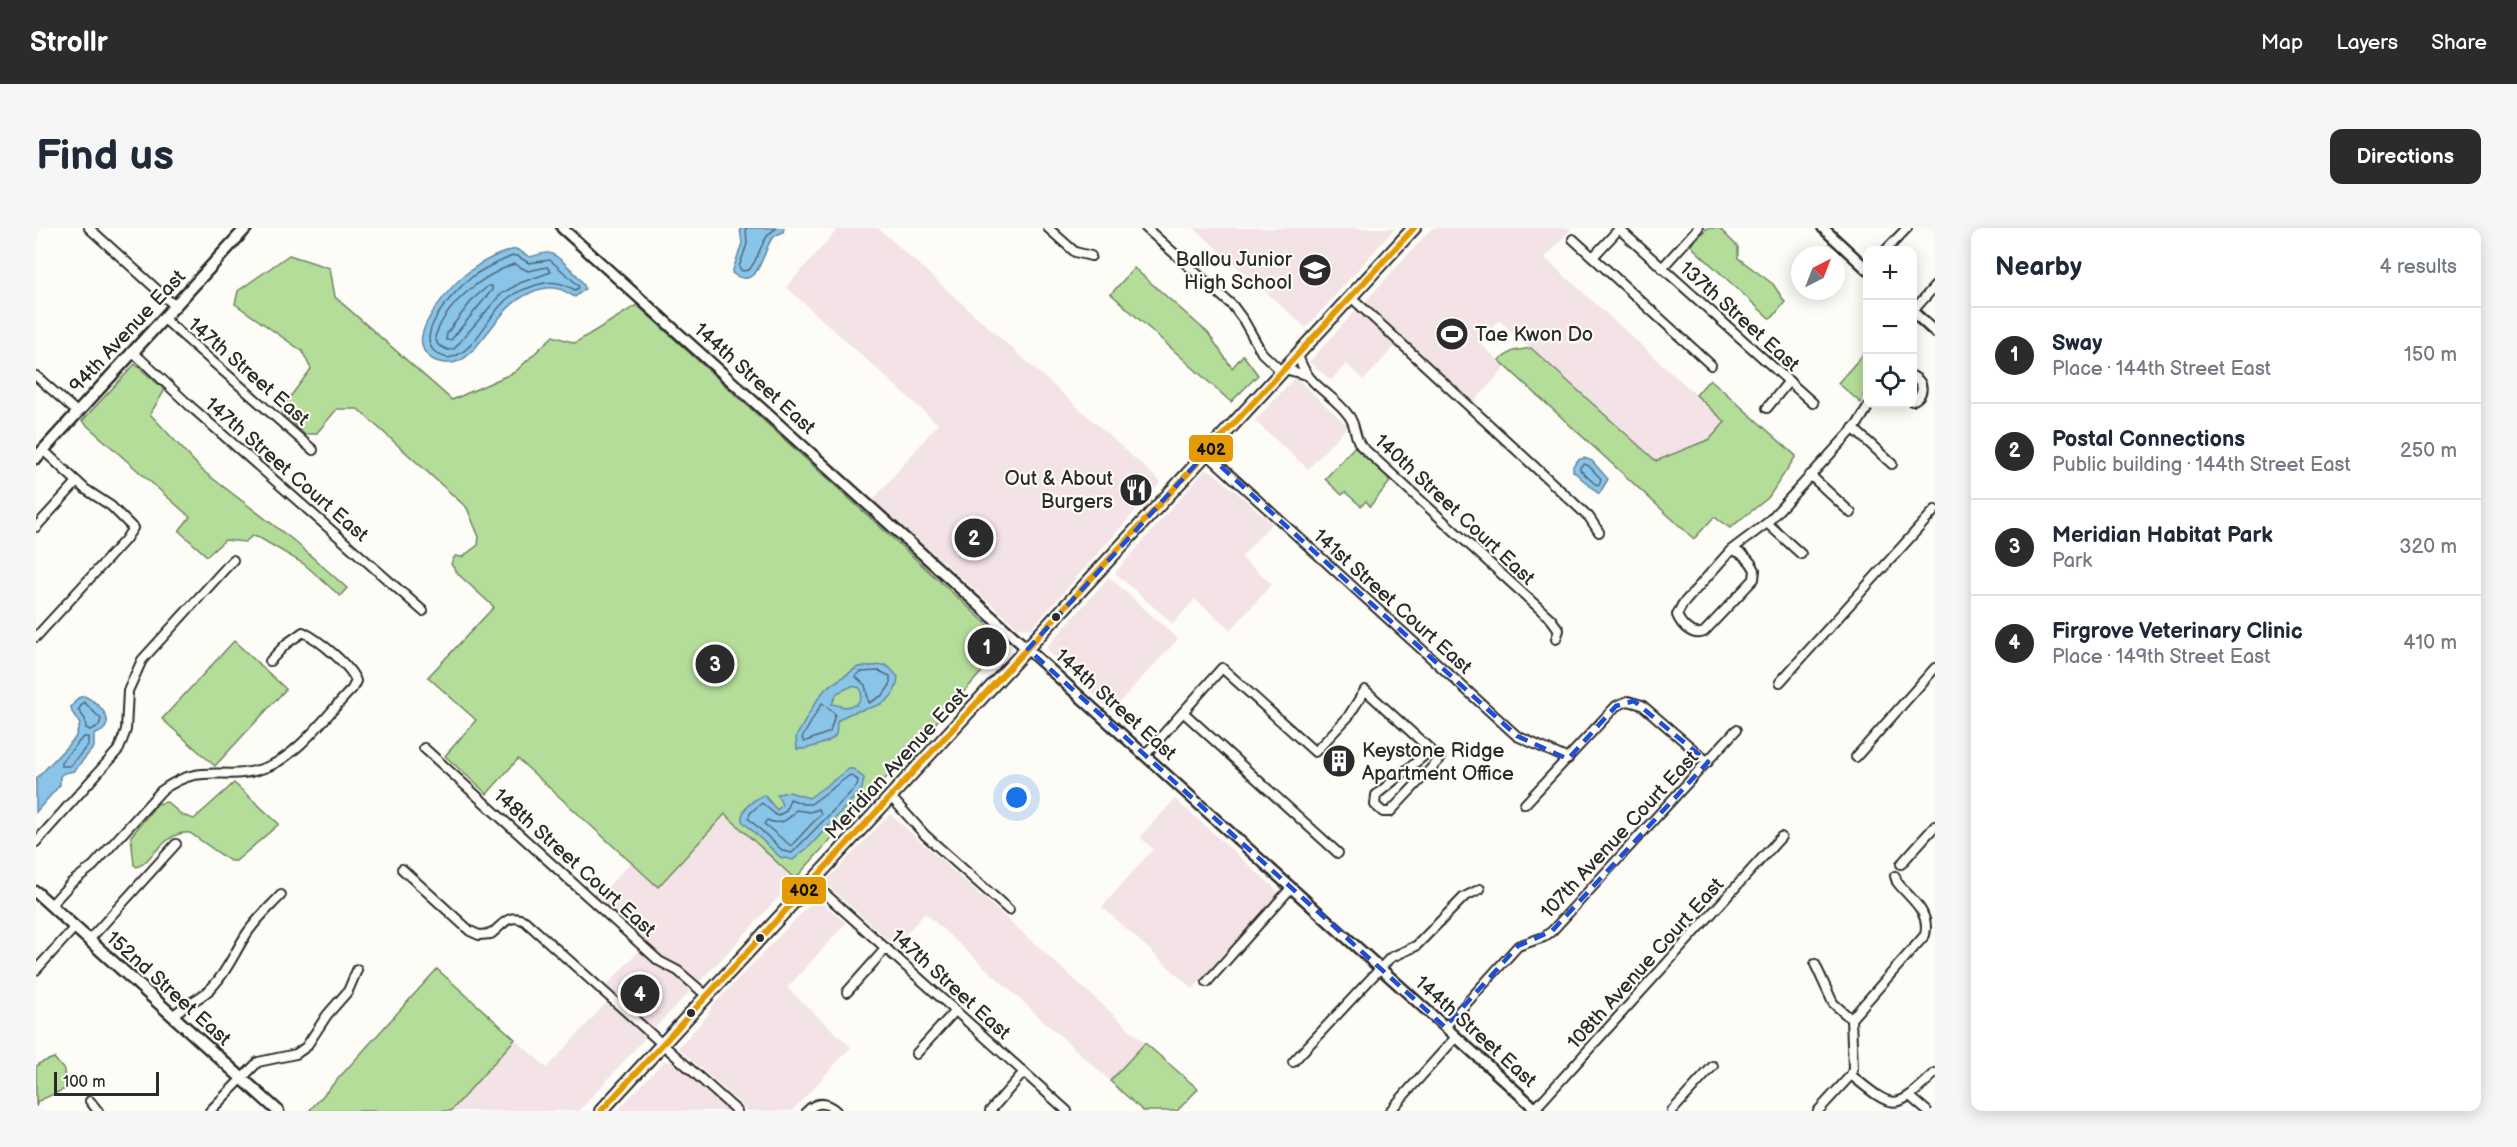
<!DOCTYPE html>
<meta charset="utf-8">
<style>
:root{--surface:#fff;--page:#f6f6f7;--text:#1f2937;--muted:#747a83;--line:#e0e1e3;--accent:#2b2b2b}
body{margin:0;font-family:"Balsamiq Sans",sans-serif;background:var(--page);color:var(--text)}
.controls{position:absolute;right:18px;top:18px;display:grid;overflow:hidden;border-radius:12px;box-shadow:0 3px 15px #0003}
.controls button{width:54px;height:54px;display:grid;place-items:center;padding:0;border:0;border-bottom:2px solid var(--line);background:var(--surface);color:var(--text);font:30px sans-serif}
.compass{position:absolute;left:1755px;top:18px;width:54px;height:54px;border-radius:50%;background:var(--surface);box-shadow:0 3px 15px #0003;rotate:42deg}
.scale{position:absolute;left:18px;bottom:15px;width:105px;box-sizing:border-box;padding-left:6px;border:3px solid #2b2b2b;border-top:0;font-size:16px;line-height:21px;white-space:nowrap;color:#2b2b2b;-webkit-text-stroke:4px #fdfcf7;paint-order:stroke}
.you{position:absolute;left:981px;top:570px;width:21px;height:21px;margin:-15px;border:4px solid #fff;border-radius:50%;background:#1a73e8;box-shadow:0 0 0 9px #1a73e833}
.badge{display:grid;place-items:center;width:39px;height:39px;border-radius:50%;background:var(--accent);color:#fff;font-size:20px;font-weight:700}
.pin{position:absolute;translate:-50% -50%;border:3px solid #fff;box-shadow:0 2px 6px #0006}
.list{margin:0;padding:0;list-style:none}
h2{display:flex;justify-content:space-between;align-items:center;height:78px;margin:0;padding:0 24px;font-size:26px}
h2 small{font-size:20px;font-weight:400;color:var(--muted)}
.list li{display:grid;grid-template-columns:39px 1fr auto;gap:18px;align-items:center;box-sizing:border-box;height:96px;padding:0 24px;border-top:2px solid var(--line)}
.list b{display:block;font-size:22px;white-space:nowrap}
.list p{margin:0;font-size:20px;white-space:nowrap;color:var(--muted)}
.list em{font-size:20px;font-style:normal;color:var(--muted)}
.icon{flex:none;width:33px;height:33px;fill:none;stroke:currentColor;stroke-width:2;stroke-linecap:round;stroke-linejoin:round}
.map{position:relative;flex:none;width:1899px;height:883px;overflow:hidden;border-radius:12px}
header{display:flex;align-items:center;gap:36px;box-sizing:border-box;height:84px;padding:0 30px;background:var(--accent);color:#fff}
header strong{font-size:28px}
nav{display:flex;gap:33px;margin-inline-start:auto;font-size:21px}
.intro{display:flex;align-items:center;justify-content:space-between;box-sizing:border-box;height:144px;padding:0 36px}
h1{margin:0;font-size:42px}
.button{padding:15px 27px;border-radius:12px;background:var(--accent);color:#fff;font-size:21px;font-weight:700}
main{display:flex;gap:36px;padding:0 36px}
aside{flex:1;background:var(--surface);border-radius:12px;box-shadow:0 3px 15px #0003}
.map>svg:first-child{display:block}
.built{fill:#f4e3e6}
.green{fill:#b4dd99;stroke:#708462;stroke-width:1.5}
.water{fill:#89c4e9;stroke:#63879d;stroke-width:1.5;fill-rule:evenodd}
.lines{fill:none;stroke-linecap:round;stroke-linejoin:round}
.shore{stroke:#516877;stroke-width:1.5}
.minor-casing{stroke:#2b2b2b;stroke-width:12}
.tertiary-casing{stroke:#2b2b2b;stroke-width:14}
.secondary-casing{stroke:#2b2b2b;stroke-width:15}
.primary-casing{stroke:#2b2b2b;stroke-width:16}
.minor{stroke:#fdfcf7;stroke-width:8}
.tertiary{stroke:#fdfcf7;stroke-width:9}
.secondary{stroke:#fdfcf7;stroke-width:10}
.primary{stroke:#fdfcf7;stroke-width:12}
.bus-1-casing{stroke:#fdfcf7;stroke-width:10}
.bus-1{stroke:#e39a04;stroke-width:6}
.marked{fill:none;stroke:#1d4ed8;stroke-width:4.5;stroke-dasharray:12 8;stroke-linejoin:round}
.bus-dot{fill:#2b2b2b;stroke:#fdfcf7;stroke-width:2}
.labels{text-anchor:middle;stroke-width:4.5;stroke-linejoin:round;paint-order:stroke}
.poi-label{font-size:20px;fill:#2b2b2b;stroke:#fdfcf7;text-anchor:end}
.street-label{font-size:20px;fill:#2b2b2b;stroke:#fdfcf7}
.line-badge{stroke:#fdfcf7;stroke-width:2}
.pale-badge-label{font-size:16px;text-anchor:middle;font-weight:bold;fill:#111}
</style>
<header>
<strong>Strollr</strong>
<nav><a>Map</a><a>Layers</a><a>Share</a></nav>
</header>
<div class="intro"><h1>Find us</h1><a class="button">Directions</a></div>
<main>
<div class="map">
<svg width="1899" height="883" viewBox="0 0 1899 883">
<rect width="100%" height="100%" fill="#fdfcf7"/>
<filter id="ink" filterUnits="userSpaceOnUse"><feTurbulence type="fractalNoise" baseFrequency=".0167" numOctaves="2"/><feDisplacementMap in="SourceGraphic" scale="12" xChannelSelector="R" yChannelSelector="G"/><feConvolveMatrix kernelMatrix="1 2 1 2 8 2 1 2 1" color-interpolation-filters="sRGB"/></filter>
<g filter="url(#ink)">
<g class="built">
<path d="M803,0H842L1125,254L995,401L981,399L837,272L902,196L750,59Z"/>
<path d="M1158,0H1359L1270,100Z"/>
<path d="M1396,0H1536L1509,30L1690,194L1639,250L1463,92L1443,114L1470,139L1438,174L1328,75Z"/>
<path d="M1322,80L1361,116L1328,152L1310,136L1295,152L1273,134Z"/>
<path d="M1259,149L1312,198L1272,241L1219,193Z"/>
<path d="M1169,242L1176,243L1236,295L1205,329L1236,356L1195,402L1159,371L1137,396L1079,345Z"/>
<path d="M1073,349L1142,411L1075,483L1013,424L1011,419Z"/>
<path d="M1139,571L1244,665L1157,761L1066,679L1117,621L1104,609Z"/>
<path d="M689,586L759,651L695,721L610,809L543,883H415L479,811L511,840L571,774L563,766L610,715L561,670L595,634L622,658Z"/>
<path d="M854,586L1109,815L1074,853L889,685L859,718L792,658V651Z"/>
<path d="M779,671L783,672L810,695L751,760L815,819L756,883H712L642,820L671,788L677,777Z"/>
<path d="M628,833L641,834L695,883H581Z"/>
</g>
<g class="green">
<path d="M1671,0H1683L1702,19V30L1737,56L1749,74L1737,89L1733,90L1657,20L1655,17Z"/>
<path d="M253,27L294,40L299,69L416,172L479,144L517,108L539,115L601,77L965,409L969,418L759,651L689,586L622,659L482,531L451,566L409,528L440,492L392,449L458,379L422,346L415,336L419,328L426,329L442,317L443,309L431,280L322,181H301L280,206H268L246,185L248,177L275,141L266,123L199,76L202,63Z"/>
<path d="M1098,40L1172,105L1196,140L1207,127L1222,147L1195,174L1075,66Z"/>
<path d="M1495,120L1620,233L1674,211L1689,194L1660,167L1674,151L1760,228L1732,270L1694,300L1678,289L1658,311L1463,132L1477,123Z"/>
<path d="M1831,122V155L1825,175L1802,155Z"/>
<path d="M99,136L129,162L114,186L167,243L257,312L311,360L304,368L268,336L224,310L216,308L209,314L189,312L171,328L143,303L154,289L46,193Z"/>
<path d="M1320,217L1352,246L1353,255L1334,278L1330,273L1325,278L1309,264L1306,267L1289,251Z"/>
<path d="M198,413L250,461L179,538L126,491Z"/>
<path d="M198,555L243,596L200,633H194L154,605C135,602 120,624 107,636L101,639L98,637L95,608L121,576L131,574L146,587L158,591Z"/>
<path d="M401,741L479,811L415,883H273Z"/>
<path d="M1109,815L1162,861L1141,883H1107L1074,853Z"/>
<path d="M18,830L28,842L29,861L2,873L0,879V839L4,835Z"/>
</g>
<g class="water">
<path d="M704,0H748L747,4C742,6 738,8 735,12C727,23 722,65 696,45L706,15Z"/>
<path d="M480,21L494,29C499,28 507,24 513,25C521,26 549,53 549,61L539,69C534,67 529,62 523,61C514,58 504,61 496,64C465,77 455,106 431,128C418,140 391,137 386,117C381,96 418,54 435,42C447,33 465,24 480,21Z"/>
<path d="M1548,230L1556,233L1572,251L1563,266L1537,243V238L1542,232Z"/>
<path d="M849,437L854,440L862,449C859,488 819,475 801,494C800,499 802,504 799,508C794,515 769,522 761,521L760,509L779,475L790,460L822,439ZM816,458L824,460C827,467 825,471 820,477L809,479L796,476L801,465Z"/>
<path d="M48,468C59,472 81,491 66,503C64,505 60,505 58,507V519L38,543L28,545L24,548V557L0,584V551L39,510L44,496L36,484L35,479L42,470Z"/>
<path d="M813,541H817L828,550L826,561L775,617L757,632L744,629L706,593C705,580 717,572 728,567L741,582L746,577L741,566L753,564L773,570Z"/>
</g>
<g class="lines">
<g class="shore">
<path d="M710,0L711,16L703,39L706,43L713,42C725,28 724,9 741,0"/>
<path d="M477,28H481L493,35L514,32L542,57L543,60L539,62C524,53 511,52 495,59C485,62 474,67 467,75C450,91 438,126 412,130C366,118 416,65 436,49C448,39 463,34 477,28Z"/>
<path d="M478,36L492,43L511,39L515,44L484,55L465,66L418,121L412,122L402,117L399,109C410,75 446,48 478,36Z"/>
<path d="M452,58H456V62L415,112H410L411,105L437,71Z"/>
<path d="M1548,236L1553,238L1565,251L1563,257L1559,256L1544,242V239Z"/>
<path d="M843,443L854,448V457L847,467L833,475L829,457L819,448L824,444Z"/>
<path d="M48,474L65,491L63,498L54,502L50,500L49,491L42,482Z"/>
<path d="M786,475L799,486L794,504L768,514L766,510Z"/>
<path d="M47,509H52V517L34,538H25V534Z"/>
<path d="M814,547L822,552L821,558L756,625L747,623L712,590L715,584L726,575L741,588L750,583L754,571L767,576H775Z"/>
<path d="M783,581L785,586L755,618L728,596L731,592C744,598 752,593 760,582L774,584Z"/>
</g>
<g class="minor-casing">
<g id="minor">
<path d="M53,0L139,78"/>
<path d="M1012,0L1039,24L1055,28"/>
<path d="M1110,0L1197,78L1208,93L1226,125L1246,144"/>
<path d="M1582,0L1777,175"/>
<path d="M1537,11L1675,137"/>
<path d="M1850,22L1871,0"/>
<path d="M1557,29L1583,1"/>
<path d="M1626,40L1662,0"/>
<path d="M1316,70L1553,289L1563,304"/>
<path d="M1876,84L1899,58"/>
<path d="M127,90L277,222"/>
<path d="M96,123L153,177L387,383"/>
<path d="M1262,127C1272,160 1295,163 1313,188C1320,197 1318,209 1325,218L1515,391L1523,402L1520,411"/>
<path d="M1249,141L1270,147"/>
<path d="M0,148L41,184"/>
<path d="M1876,148C1889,154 1889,167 1876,173"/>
<path d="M1731,180L1753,153"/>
<path d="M1817,200L1856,236"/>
<path d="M1170,225L1481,508L1532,531"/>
<path d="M1774,247L1815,285"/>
<path d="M1731,295L1765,326"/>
<path d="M0,299L41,254"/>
<path d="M1695,322C1706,324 1714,332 1719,342L1718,351L1668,404C1656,409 1645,397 1641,387L1646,377L1695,322L1731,295L1821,197L1834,176"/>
<path d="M0,409L89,312L97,300L75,278L49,261L7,222"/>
<path d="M1744,454L1899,282"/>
<path d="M1147,484L1302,625"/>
<path d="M388,520L623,733L642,743L671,768"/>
<path d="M1109,527L1186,440L1279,524L1312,489L1329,462L1395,522L1404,531L1354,584H1347L1339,577L1340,567L1395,522"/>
<path d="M1820,529L1899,440"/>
<path d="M855,569L889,607L973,682"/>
<path d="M1489,576L1580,478L1592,473L1606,477L1672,534"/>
<path d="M0,614L83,521L90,502L92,463L106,432L197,332"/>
<path d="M1865,636L1899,598"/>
<path d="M366,641L434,703L443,707L455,706C468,696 472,685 489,693L701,883"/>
<path d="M776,654L1031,883"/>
<path d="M15,677L35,655L57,638L125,563C168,531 190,556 231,539C263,527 292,485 316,461L320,453C314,437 283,412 267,404L250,416L234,433"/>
<path d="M53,712L140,616"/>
<path d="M1779,736L1797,775L1815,791L1817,841L1815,847C1859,883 1859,883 1899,845"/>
<path d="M0,742L39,699"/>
<path d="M1171,754L1255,660"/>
<path d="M811,764L850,720"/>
<path d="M137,788C149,775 167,771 178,757C191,743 198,726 208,710C217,694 233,680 245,667"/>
<path d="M1815,791L1889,707C1895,683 1873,670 1861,654L1859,648"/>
<path d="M1409,799L1482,718L1508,709L1516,703L1700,502"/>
<path d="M880,826L919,783"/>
<path d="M1257,834L1354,730L1380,718L1428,669L1444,661"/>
<path d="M1877,871L1891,883"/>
<path d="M54,873L62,883"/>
<path d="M174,883L222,834L260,826L270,819L291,787L312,763L321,742"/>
<path d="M771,883C781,873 790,874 800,883"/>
<path d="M954,883L988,844"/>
<path d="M1354,883L1420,809"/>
<path d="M1497,883L1745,609"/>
<path d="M1636,883L1677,838"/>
<path d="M1782,883L1815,847"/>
</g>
</g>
<g class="tertiary-casing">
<g id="tertiary">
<path d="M526,0L1502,883"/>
<path d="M1787,0L1832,42"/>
<path d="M1876,83L1899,104"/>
</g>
</g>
<g class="secondary-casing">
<g id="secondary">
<path d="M0,230L210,0"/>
<path d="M0,664L242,883"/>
</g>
</g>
<g class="primary-casing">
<path id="primary" d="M565,883L1378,0"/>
</g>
<use href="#minor" class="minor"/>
<use href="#tertiary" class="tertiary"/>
<use href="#secondary" class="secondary"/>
<use href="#primary" class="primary"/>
<g class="bus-1-casing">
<path id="bus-1" d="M565,883L1378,0"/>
</g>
<use href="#bus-1" class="bus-1"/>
</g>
</g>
<path class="marked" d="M1170,225L1481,508L1532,531L1580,478L1598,473L1672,534L1516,703L1482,718L1409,799L992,421Z"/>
<defs>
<g id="school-disc" transform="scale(1.725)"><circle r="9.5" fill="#2b2b2b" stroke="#fdfcf7"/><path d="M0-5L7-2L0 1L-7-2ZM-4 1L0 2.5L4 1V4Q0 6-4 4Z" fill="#fff"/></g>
<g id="stadium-disc" transform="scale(1.725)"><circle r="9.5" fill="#2b2b2b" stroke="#fdfcf7"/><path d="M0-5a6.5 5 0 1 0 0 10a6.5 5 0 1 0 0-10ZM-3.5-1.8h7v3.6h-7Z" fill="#fff"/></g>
<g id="restaurant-disc" transform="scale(1.725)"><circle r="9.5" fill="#2b2b2b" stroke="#fdfcf7"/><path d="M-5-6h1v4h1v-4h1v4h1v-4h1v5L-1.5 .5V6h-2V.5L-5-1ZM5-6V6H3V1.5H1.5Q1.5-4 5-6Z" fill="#fff"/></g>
<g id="building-disc" transform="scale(1.725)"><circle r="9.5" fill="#2b2b2b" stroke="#fdfcf7"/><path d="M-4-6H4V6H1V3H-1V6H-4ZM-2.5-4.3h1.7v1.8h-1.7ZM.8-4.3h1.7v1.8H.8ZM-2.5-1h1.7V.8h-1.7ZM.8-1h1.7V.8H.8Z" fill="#fff"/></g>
</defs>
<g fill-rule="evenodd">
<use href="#school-disc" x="1279" y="42"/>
<use href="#stadium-disc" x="1416" y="106"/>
<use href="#restaurant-disc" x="1100" y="262"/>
<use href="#building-disc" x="1303" y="533"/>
</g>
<g class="bus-dot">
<circle cx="1020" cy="389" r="5"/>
<circle cx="724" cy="710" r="5"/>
<circle cx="655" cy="785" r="5"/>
</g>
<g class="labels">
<g class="poi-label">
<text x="1256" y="38">Ballou Junior<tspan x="1256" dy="23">High School</tspan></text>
<text x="1439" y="113" text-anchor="start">Tae Kwon Do</text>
<text x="1077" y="257">Out &amp; About<tspan x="1077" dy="23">Burgers</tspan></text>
<text x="1326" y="529" text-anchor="start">Keystone Ridge<tspan x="1326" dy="23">Apartment Office</tspan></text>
</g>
<g class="street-label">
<text transform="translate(1704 88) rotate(42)" y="7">137th Street East</text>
<text transform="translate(91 103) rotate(-47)" y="7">94th Avenue East</text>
<text transform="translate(213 143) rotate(41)" y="7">147th Street East</text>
<text transform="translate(719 150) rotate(42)" y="7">144th Street East</text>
<text transform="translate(251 241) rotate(41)" y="7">147th Street Court East</text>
<text transform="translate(1419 281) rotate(43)" y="7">140th Street Court East</text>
<text transform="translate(1357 373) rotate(42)" y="7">141st Street Court East</text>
<text transform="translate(1080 476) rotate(42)" y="7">144th Street East</text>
<text transform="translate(860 535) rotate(-47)" y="7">Meridian Avenue East</text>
<text transform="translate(1583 606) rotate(-47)" y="7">107th Avenue Court East</text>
<text transform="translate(539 634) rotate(42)" y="7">148th Street Court East</text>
<text transform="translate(1609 735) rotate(-48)" y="7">108th Avenue Court East</text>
<text transform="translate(915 756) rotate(42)" y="7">147th Street East</text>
<text transform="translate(133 760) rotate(42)" y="7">152nd Street East</text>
<text transform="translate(1440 803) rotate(42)" y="7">144th Street East</text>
</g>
</g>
<g class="line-badge">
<rect x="1152" y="206" width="46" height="29" rx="6" fill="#e39a04"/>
<rect x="745" y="648" width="46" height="29" rx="6" fill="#e39a04"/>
</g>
<g class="pale-badge-label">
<text x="1175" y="227">402</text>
<text x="768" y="668">402</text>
</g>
</svg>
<div class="controls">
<button>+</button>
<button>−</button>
<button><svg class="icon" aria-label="locate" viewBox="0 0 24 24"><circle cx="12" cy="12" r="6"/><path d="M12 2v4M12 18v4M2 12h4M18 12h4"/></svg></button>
</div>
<svg class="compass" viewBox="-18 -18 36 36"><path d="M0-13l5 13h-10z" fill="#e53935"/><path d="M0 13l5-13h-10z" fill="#747a83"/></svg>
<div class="scale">100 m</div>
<div class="you"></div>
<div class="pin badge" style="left:951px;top:419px">1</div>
<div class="pin badge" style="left:938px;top:310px">2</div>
<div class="pin badge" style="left:679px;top:436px">3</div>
<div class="pin badge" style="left:604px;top:766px">4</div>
</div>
<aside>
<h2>Nearby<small>4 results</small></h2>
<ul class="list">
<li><span class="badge">1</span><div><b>Sway</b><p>Place · 144th Street East</p></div><em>150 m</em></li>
<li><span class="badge">2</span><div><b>Postal Connections</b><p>Public building · 144th Street East</p></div><em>250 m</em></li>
<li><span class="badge">3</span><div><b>Meridian Habitat Park</b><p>Park</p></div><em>320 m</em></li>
<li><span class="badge">4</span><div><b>Firgrove Veterinary Clinic</b><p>Place · 149th Street East</p></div><em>410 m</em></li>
</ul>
</aside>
</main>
